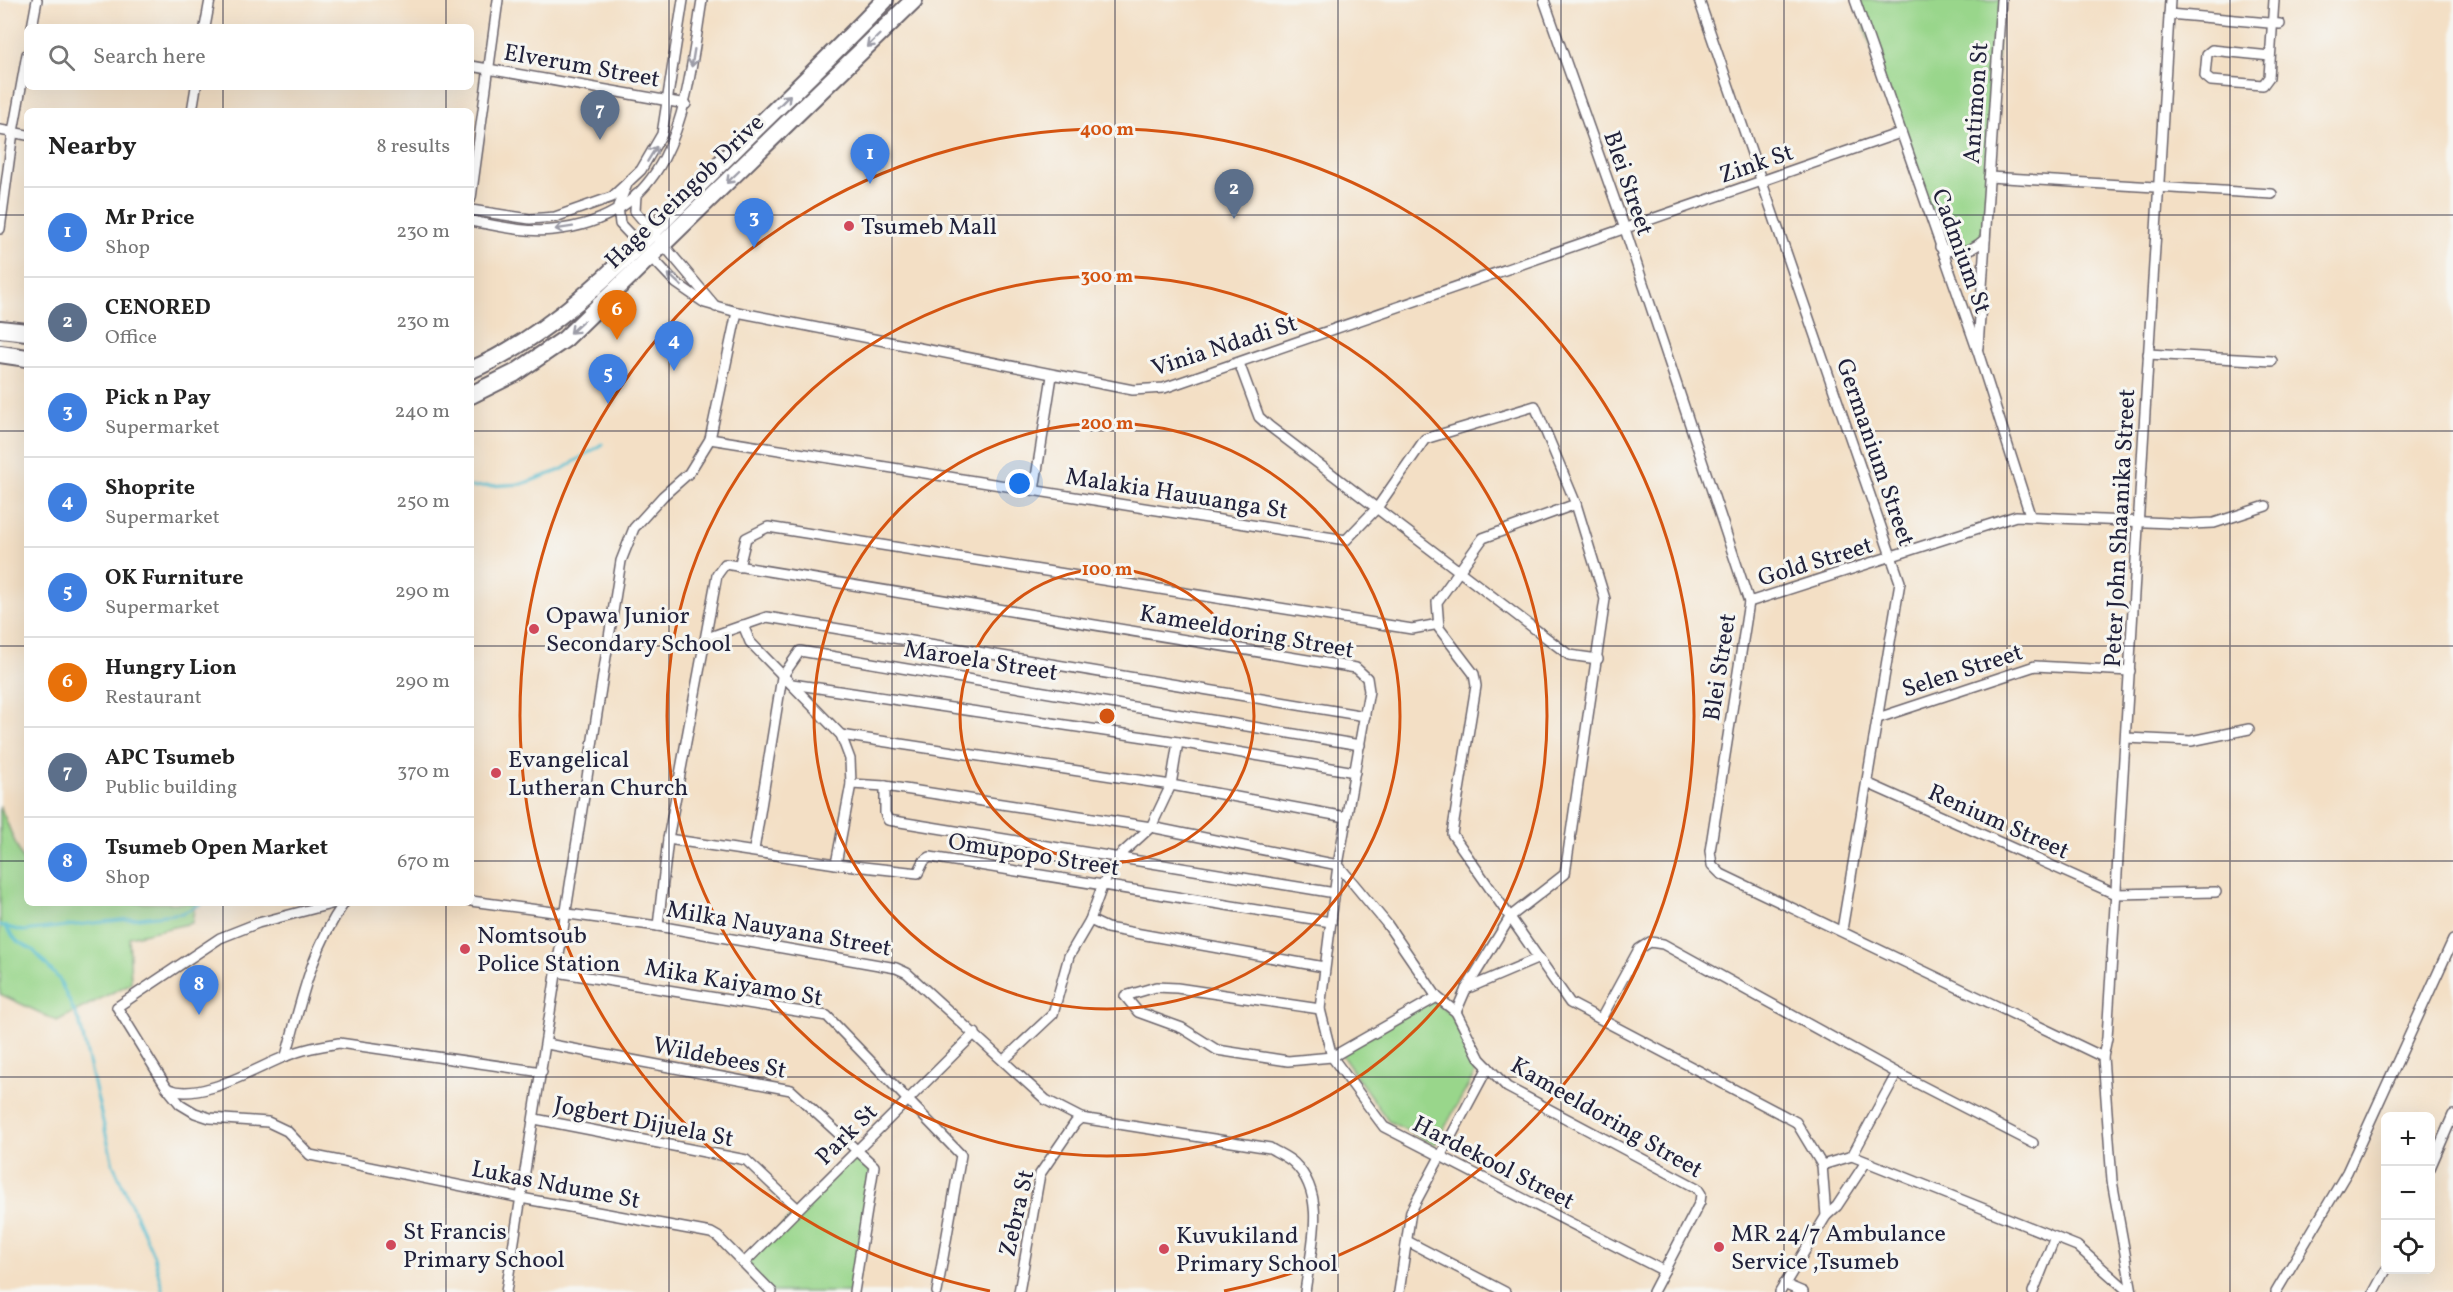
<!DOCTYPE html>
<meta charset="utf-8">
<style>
:root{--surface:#fff;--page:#f2f2f2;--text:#222;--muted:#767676;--line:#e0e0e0;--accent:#d1495b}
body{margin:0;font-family:Vollkorn,serif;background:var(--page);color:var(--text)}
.controls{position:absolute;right:18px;bottom:18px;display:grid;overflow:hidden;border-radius:9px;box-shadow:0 6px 24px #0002}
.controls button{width:54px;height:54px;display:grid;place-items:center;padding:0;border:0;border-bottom:2px solid var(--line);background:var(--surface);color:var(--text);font:30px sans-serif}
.you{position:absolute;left:1020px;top:484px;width:21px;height:21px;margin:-15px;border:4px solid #fff;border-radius:50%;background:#1a73e8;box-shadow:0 0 0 9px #1a73e833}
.badge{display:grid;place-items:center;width:39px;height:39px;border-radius:50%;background:var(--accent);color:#fff;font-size:20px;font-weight:700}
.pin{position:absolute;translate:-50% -50px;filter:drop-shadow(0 2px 3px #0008)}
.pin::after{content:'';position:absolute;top:32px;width:21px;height:18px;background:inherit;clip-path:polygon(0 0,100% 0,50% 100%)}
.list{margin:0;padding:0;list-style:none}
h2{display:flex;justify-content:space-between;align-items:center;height:78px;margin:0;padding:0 24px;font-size:26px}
h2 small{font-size:20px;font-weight:400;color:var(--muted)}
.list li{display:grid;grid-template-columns:39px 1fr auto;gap:18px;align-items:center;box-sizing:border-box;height:90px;padding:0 24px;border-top:2px solid var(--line)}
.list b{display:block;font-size:22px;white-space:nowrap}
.list p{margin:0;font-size:20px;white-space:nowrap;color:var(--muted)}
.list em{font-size:20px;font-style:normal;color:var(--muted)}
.icon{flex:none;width:33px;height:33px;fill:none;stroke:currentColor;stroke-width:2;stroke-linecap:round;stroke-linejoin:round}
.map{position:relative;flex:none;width:2453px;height:1292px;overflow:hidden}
.search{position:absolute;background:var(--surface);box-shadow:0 6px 24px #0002;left:24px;top:24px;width:450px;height:66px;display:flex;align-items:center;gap:15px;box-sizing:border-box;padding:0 21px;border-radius:9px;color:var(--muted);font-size:22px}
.panel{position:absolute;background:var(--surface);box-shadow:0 6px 24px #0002;left:24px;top:108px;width:450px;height:798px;border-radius:9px}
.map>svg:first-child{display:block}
.green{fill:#99d68b;stroke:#5e7c63;stroke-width:1.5}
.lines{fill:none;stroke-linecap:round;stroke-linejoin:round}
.stream{stroke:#51bbce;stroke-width:3}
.street-casing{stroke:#6b646b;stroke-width:12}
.highway-casing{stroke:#6b646b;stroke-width:20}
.street{stroke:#fff;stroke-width:9}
.highway{stroke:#fff;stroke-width:16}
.oneway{stroke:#9c9ca7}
.grid{fill:none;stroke:#22223b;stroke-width:1.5;stroke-opacity:0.55}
.ring{fill:none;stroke:#d45411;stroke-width:3}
.poi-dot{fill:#d1495b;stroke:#f6f6f2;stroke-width:2}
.labels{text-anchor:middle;stroke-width:6;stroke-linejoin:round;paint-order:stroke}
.street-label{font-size:24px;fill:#22223b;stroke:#f6f6f2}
.poi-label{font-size:24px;fill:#22223b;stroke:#f6f6f2;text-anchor:start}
.centre{fill:#d45411;stroke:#f6f6f2;stroke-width:3}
.ring-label{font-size:18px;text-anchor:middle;font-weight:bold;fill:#d45411;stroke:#f6f6f2;stroke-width:6;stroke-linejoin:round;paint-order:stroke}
</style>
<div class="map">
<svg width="2453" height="1292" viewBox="0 0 2453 1292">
<rect width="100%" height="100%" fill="#f6f6f2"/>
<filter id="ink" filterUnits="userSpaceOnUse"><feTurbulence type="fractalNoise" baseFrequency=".0167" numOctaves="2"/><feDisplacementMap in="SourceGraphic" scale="12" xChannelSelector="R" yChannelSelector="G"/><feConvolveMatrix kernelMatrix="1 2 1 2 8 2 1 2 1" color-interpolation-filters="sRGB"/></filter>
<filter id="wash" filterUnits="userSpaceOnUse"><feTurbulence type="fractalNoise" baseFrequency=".008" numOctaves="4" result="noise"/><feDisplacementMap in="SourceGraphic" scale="24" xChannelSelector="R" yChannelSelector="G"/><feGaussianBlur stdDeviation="1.35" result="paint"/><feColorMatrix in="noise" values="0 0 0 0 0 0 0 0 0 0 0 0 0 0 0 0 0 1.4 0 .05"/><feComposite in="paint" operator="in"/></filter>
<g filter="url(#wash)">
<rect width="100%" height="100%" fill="#f3dfc5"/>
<g class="green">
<path d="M1855,0H2001L1985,239L1971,250L1940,247Z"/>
<path d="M0,806L27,871V903H195L192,923L129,937L131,983L57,1021L0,994Z"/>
<path d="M1431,1000L1451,1014L1478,1068L1435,1145L1388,1121L1340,1053Z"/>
<path d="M858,1150L874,1166L854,1292H772L744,1263Z"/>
</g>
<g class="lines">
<g class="stream">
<path d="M471,487L522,484L561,470L602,444"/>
<path d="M0,925L22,931L183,913L202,903"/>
<path d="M5,927L18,942L33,950L59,979L80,1024L113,1164L154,1256L163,1292"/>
</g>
</g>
</g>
<g filter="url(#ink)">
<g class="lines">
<g class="street-casing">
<g id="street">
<path d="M1544,0L1625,229L1749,602L1710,851L1712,865L1721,874L2103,1057"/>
<path d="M1699,0L1900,582L1842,930"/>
<path d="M1855,0L1978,352L2030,515"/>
<path d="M2169,14L2280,24"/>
<path d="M32,27L37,0"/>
<path d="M205,27L210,0"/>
<path d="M2270,56L2212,50L2207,54L2205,76L2211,81L2263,85L2269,77L2274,0"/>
<path d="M471,66L686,104"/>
<path d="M192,111L196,87"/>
<path d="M0,130L27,135"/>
<path d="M1989,177L2272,194"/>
<path d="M628,182L618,206L620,224L676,283L705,303L737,312L1133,390L1164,388L1900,133"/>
<path d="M636,195L635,211L716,307"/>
<path d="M471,198L498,0"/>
<path d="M471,210L530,219L555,217L612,197L641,170L662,134L683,0"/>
<path d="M471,221C498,226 526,233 553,230C680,217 686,100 702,0"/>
<path d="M0,229L13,132L27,54"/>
<path d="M1940,247C1957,255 1972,252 1985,239"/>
<path d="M1978,347L2001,0"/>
<path d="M2148,354L2272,361"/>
<path d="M1239,363L1259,417L1269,426L1569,655L1598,659"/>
<path d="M710,439L1346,540L1377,508L1425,439L1535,406L1576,504L1605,599L1565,874L1511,916L1466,989L1456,1012"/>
<path d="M1034,490L1052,376"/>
<path d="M1576,504L1483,538L1437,602L1439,628L1474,674L1476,686L1452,834L1570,1003L1796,1122L1822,1165L1826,1216L1780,1292"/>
<path d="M739,567L746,538L768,527L1412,629L1439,624"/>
<path d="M1749,602L2016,516L2191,524L2214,523L2266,506"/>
<path d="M743,625L750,642L841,735L850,759L851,784L836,864"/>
<path d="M707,638L767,617L1365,716"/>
<path d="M792,684L1178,742L1355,772"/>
<path d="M1878,718L2035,666L2130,671"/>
<path d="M841,735L1171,785L1346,817"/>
<path d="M2126,738L2191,741L2249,729"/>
<path d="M1867,783L2115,894L2216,892"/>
<path d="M851,784L885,786L1151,827L1338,865L1320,1009L1332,1057L1384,1127L1664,1271"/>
<path d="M885,786V813L888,820L1335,893"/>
<path d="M668,839L836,864L918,873L924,861L930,857L1331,922"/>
<path d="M754,850L782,677L800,651L1360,745"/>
<path d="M471,901L658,926L896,968L907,973L1046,1100L1081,1118L1270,1148C1278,1153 1288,1157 1294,1163C1329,1197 1310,1251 1305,1292"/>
<path d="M335,903L258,923L220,938L117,1007L167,1088L180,1104L195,1113L210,1118L268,1122L287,1131L310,1155L521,1198L711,1233L718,1237L772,1292"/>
<path d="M1090,920L1107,928L1324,967"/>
<path d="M658,926L668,839L717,575L725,564L1356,668L1367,678L1369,691L1338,865L1387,924L1437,997L1456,1012L1480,1059L1507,1087L1697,1188L1701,1194L1700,1202L1653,1292"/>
<path d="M557,972L827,1016L961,1155L937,1292"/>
<path d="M1466,989L1539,958"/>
<path d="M1320,1009L1177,988L1156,987L1125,996L1138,1012L1182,1028L1217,1050L1288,1061L1332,1057L1437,997"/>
<path d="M1602,1017L1639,949L1650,942L1663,944L1897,1073L2033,1143"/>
<path d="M547,1044L791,1090L874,1166L854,1292"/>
<path d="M286,1056C301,1002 311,950 344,903"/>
<path d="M1004,1060L1053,1014L1069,956L1090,920L1103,884L1119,856L1151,827L1171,785L1178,742"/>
<path d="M169,1089C200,1102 254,1069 284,1057C302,1049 320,1046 339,1043L542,1072"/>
<path d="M535,1119L746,1160L798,1209"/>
<path d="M1852,1156L2077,1246L2129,1292"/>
<path d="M1822,1165L1852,1156L1897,1073"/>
<path d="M2430,1168L2453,1115"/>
<path d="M1826,1216L1837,1206L1866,1162"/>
<path d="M1407,1241L1505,1292"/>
<path d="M744,1263L975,1033"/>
<path d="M1784,1284L1803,1292"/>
<path d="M506,1292L621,561L634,528L663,496L689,473L710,439L737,312"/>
<path d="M1019,1292L1040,1174L1075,1123L1081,1118"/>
<path d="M1399,1292L1411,1211L1488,1067"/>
<path d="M2033,1292L2055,1237"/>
<path d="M2132,1292L2112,1181L2103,1057L2107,1038L2170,0"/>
<path d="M2276,1292L2347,1172L2453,940"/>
<path d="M2374,1292L2386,1270"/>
</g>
</g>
<g class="highway-casing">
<g id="highway">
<path d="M0,329L27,332"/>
<path d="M0,354L27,358"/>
<path d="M471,370C565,329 641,242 713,171C770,114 829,59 885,0"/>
<path d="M471,395L515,373L565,339L914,0"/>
</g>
</g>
<use href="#street" class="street"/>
<use href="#highway" class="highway"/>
</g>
<defs><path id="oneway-shaft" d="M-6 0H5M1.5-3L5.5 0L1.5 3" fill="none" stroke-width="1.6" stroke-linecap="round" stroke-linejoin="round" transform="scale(1.5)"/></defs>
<g class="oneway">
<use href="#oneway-shaft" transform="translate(873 41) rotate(136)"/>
<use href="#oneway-shaft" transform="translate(693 58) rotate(99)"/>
<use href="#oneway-shaft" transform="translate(784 101) rotate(-45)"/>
<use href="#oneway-shaft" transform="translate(652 154) rotate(-59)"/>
<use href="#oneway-shaft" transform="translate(733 177) rotate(136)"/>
<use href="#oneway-shaft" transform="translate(564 228) rotate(171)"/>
<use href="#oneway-shaft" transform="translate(675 280) rotate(-138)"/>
<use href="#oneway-shaft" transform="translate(577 327) rotate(137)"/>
</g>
</g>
<path class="grid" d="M223,0V27M446,0V27M669,0V1292M892,0V1292M1115,0V1292M1338,0V1292M1561,0V1292M1784,0V1292M2007,0V1292M2230,0V1292M223,87V111M446,87V111M0,215H27M471,215H2453M0,431H27M471,431H2453M0,646H27M471,646H2453M0,861H27M471,861H2453M223,903V1292M446,903V1292M0,1077H2453"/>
<g class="ring">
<circle cx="1107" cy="716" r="147"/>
<circle cx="1107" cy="716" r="293"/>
<circle cx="1107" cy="716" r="440"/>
<path d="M990 1291A587 587 0 1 1 1224 1291"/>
</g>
<g class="poi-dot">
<circle cx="849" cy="226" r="6"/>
<circle cx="534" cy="629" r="6"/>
<circle cx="496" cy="773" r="6"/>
<circle cx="465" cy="949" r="6"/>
<circle cx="391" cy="1245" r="6"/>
<circle cx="1719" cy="1247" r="6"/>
<circle cx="1164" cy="1249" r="6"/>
</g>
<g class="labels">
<g class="street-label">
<text transform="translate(582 65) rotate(10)" y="8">Elverum Street</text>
<text transform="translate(1975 103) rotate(-86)" y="8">Antimon St</text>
<text transform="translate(1756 163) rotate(-19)" y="8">Zink St</text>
<text transform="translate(1629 183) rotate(71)" y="8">Blei Street</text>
<text transform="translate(684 191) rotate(-44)" y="8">Hage Geingob Drive</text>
<text transform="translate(1962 251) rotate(70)" y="8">Cadmium St</text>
<text transform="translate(1224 345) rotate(-18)" y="8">Vinia Ndadi St</text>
<text transform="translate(1876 452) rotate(71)" y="8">Germanium Street</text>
<text transform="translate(1177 493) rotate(9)" y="8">Malakia Hauuanga St</text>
<text transform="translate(2119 528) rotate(-87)" y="8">Peter John Shaanika Street</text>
<text transform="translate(1815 561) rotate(-17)" y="8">Gold Street</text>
<text transform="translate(1247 631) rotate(10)" y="8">Kameeldoring Street</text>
<text transform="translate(981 660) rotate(9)" y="8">Maroela Street</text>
<text transform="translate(1719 667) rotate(-81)" y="8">Blei Street</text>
<text transform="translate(1962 670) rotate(-18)" y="8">Selen Street</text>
<text transform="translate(1999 821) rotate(24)" y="8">Renium Street</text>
<text transform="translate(1034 854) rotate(9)" y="8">Omupopo Street</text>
<text transform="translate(779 928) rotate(10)" y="8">Milka Nauyana Street</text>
<text transform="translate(734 982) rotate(10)" y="8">Mika Kaiyamo St</text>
<text transform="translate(720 1057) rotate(11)" y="8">Wildebees St</text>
<text transform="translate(1607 1117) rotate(30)" y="8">Kameeldoring Street</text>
<text transform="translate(644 1121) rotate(11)" y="8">Jogbert Dijuela St</text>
<text transform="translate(846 1134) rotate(-45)" y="8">Park St</text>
<text transform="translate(1494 1162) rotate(27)" y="8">Hardekool Street</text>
<text transform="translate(556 1184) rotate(11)" y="8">Lukas Ndume St</text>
<text transform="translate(1016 1213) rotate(-77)" y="8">Zebra St</text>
</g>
<g class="poi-label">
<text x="861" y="234">Tsumeb Mall</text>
<text x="546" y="623">Opawa Junior<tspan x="546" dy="28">Secondary School</tspan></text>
<text x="508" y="767">Evangelical<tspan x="508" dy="28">Lutheran Church</tspan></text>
<text x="477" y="943">Nomtsoub<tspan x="477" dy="28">Police Station</tspan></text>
<text x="403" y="1239">St Francis<tspan x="403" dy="28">Primary School</tspan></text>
<text x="1731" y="1241">MR 24/7 Ambulance<tspan x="1731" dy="28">Service ,Tsumeb</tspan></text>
<text x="1176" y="1243">Kuvukiland<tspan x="1176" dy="28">Primary School</tspan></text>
</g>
</g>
<circle cx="1107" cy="716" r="9" class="centre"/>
<g class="ring-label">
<text x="1107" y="135">400 m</text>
<text x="1107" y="282">300 m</text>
<text x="1107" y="429">200 m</text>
<text x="1107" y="575">100 m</text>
</g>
</svg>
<div class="controls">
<button>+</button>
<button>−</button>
<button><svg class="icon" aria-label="locate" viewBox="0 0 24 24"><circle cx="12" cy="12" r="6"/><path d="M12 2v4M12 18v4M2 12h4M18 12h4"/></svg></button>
</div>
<div class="you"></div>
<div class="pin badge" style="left:870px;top:184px;background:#3f7fe0">1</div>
<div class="pin badge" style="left:1234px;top:219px;background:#5c6f8a">2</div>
<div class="pin badge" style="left:754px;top:248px;background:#3f7fe0">3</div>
<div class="pin badge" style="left:674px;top:371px;background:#3f7fe0">4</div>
<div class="pin badge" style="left:608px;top:404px;background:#3f7fe0">5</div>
<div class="pin badge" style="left:617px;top:340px;background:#e8710a">6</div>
<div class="pin badge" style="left:600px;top:140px;background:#5c6f8a">7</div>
<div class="pin badge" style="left:199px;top:1015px;background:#3f7fe0">8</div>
<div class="search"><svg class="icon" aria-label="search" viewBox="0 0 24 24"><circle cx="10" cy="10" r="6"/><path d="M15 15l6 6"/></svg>Search here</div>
<section class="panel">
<h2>Nearby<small>8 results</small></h2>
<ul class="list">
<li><span class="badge" style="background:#3f7fe0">1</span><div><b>Mr Price</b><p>Shop</p></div><em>230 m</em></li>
<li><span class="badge" style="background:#5c6f8a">2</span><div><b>CENORED</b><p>Office</p></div><em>230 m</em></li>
<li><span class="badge" style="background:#3f7fe0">3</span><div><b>Pick n Pay</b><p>Supermarket</p></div><em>240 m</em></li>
<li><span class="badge" style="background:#3f7fe0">4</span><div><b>Shoprite</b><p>Supermarket</p></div><em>250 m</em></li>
<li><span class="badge" style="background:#3f7fe0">5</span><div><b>OK Furniture</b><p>Supermarket</p></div><em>290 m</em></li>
<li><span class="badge" style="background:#e8710a">6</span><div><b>Hungry Lion</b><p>Restaurant</p></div><em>290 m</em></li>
<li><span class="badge" style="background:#5c6f8a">7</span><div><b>APC Tsumeb</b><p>Public building</p></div><em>370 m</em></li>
<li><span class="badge" style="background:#3f7fe0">8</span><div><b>Tsumeb Open Market</b><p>Shop</p></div><em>670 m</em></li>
</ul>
</section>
</div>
